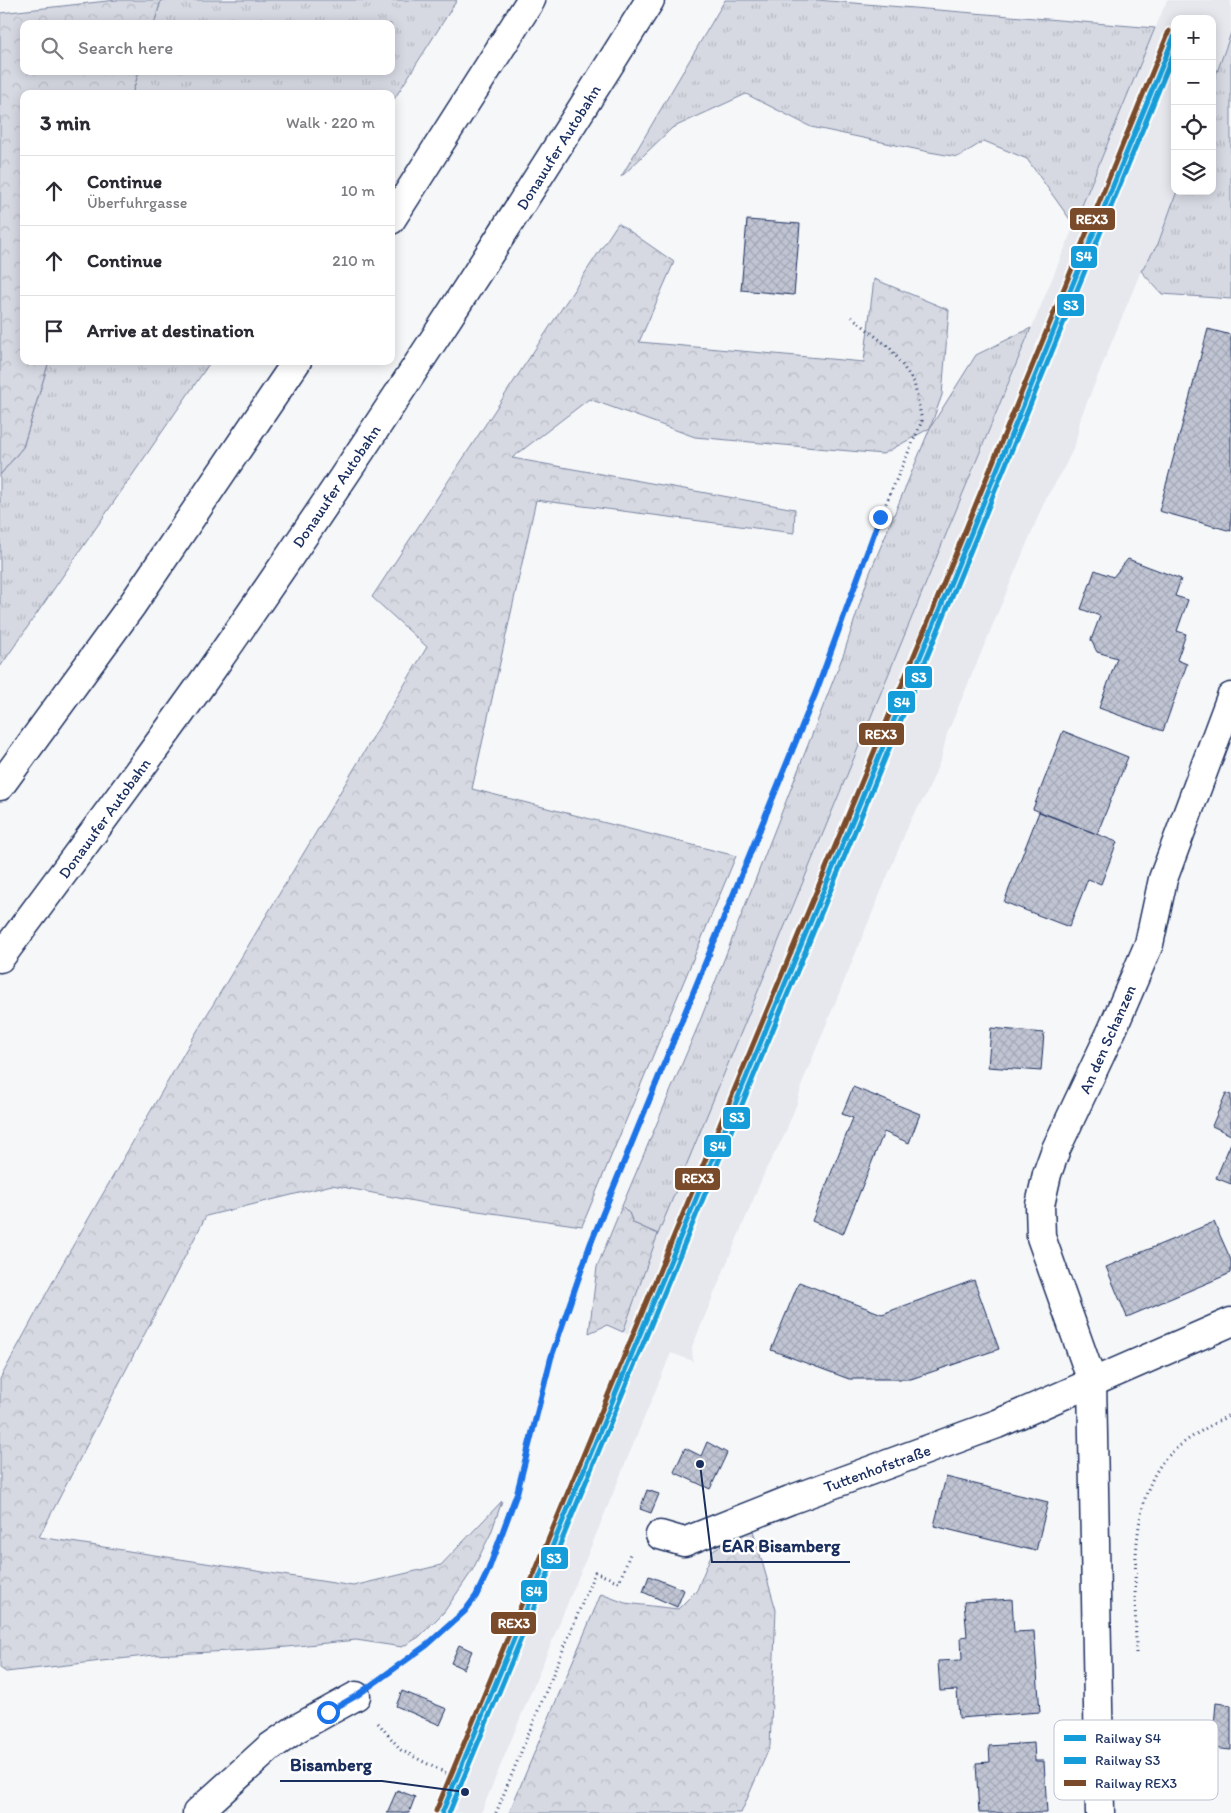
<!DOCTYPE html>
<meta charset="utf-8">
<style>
:root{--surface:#fff;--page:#f7f7f7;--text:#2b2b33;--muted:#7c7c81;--line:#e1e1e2}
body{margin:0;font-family:Itim,sans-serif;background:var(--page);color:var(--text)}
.controls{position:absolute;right:15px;top:15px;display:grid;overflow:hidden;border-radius:10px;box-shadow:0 2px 12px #0003}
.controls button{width:45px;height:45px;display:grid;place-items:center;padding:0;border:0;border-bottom:1px solid var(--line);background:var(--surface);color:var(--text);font:25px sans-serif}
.stop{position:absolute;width:15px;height:15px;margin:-11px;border:4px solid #1a73e8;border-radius:50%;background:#fff}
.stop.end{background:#1a73e8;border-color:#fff;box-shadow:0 1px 5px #0008}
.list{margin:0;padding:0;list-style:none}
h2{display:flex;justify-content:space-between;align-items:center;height:65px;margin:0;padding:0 20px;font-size:21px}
h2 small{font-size:16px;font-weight:400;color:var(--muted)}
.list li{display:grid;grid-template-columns:32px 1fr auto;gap:15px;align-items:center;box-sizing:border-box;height:70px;padding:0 20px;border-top:1px solid var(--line)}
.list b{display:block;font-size:19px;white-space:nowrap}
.list p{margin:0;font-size:16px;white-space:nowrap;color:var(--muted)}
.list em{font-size:16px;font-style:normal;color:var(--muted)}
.icon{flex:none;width:28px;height:28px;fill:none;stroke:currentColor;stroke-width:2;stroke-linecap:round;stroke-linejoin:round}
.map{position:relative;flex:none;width:1231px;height:1813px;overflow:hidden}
.search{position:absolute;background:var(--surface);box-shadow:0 2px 12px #0003;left:20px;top:20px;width:375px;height:55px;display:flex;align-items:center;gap:12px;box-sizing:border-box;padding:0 18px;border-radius:10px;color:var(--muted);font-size:19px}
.panel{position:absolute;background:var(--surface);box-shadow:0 2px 12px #0003;left:20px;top:90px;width:375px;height:275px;border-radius:10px}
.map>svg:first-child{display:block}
.built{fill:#e6e8ee}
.grass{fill:url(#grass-tufts);stroke:#7884a0}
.forest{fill:url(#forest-crowns);stroke:#7884a0}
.building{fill:url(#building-cross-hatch);stroke:#1b2f5e}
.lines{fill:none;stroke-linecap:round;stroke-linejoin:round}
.minor-casing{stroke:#1b2f5e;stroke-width:31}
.highway-casing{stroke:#1b2f5e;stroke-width:31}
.path{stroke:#1b2f5e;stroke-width:3;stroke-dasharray:1 4;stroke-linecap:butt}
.minor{stroke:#fff;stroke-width:28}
.highway{stroke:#fff;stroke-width:28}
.rail-1-casing{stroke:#fff;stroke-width:9}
.rail-2-casing{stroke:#fff;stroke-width:9}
.rail-3-casing{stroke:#fff;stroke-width:9}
.rail-1{stroke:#159dd9;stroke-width:5}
.rail-2{stroke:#159dd9;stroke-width:5}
.rail-3{stroke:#7a4b2a;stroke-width:5}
.route{stroke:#1a73e8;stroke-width:6}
.labels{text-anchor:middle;stroke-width:5;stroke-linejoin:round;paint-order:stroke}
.street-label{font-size:16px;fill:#1b2f5e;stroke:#fff}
.key{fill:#fff;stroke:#bbc1cf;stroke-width:1}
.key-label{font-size:14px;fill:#1b2f5e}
.leader{fill:none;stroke:#1b2f5e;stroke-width:2}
.callout-dot{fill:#1b2f5e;stroke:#fff;stroke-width:2}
.callout-label{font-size:18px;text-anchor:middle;font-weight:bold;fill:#1b2f5e;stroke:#fff;stroke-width:5;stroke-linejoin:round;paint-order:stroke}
.line-badge{stroke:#fff;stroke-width:2}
.badge-label{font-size:14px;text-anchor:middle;font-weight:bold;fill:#fff}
</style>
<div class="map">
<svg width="1231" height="1813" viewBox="0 0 1231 1813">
<defs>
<pattern id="grass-tufts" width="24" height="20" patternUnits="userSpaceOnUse" patternTransform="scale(1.25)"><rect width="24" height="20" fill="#d6d9e2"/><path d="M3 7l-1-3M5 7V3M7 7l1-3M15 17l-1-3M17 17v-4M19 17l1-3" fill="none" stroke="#b7bbc4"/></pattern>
<pattern id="forest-crowns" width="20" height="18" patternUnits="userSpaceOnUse" patternTransform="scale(1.25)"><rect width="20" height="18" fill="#d6d9e2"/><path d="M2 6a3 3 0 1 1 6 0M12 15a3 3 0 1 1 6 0" fill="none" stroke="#b7bbc4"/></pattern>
<pattern id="building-cross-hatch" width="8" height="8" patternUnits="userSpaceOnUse" patternTransform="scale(1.25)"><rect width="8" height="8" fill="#c0c4d3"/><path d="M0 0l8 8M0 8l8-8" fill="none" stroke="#a4a9b8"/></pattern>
</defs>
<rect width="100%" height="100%" fill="#f6f7f9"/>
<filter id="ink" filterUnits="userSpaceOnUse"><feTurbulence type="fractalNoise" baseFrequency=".02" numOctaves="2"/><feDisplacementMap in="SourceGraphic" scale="10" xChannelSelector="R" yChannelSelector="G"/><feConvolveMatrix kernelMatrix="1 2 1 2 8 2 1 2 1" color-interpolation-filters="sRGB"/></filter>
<g filter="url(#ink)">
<path class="built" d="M1167,0H1231V33L1212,86V19H1175V191H1177L1170,214L1158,244L1141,271L1081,417L1075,445L1061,474L1046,498L947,734L941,759L926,795L911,819L803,1081L797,1103L784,1136L766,1169L692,1347L693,1361L671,1353L481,1813H431L628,1335L623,1332L658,1234Z"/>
<g class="grass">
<path d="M161,0H457L391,104V94H132L139,71H391V24H154Z"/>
<path d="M725,0H817L1155,28L1074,225L1027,159L984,141L958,157L929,152L811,127L746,94L672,128L621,177Z"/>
<path d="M1231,33V299L1162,294L1141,271L1158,244L1177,191H1212V86Z"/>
<path d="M1031,328L658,1234L633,1223L629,1213L622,1206L698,1026L844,653L869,575L930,428L976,355Z"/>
<path d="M49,361H211L0,667V475L23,447Z"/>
</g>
<g class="forest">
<path d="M116,0H161L154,24H24V71H139L132,94H24V361H49L23,447L0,475V13Z"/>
<path d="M618,223L674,262L639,342L864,362L874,279L949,310L942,395L930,428L883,454L695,437L589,399L512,458L795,509L794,533L536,500L472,789L736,856L582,1226L429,1204L332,1185L206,1216L39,1537L353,1586L441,1565L502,1501L491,1533L472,1571L444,1612L419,1637L402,1647L356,1640L267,1649L154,1655L6,1672L0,1668V1379L63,1263L187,1048L427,647L372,597Z"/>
<path d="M622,1206L629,1213L633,1223L658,1234L623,1332L607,1325L589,1333L597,1267Z"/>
<path d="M752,1527L776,1610L770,1746L741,1813H509L601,1594L625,1603L678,1609L697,1590L713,1550Z"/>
</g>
<g class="building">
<path d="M747,220L800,224L794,295L741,290Z"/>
<path d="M1208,329L1231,335V531L1159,511Z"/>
<path d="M1128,559L1181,579L1175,596L1188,600L1177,631L1186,634L1177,660L1187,664L1163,731L1099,708L1117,658L1097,652L1091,640L1100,616L1081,609L1095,570L1113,577Z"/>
<path d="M1063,731L1128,757L1097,834L1033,809Z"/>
<path d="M1039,812L1117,842L1101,884L1088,879L1069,927L1004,902Z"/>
<path d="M991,1028L1044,1033L1041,1071L988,1067Z"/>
<path d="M853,1087L920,1114L909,1143L884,1132L843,1234L812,1221L853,1118L842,1114Z"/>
<path d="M1226,1093L1231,1095V1135L1212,1126Z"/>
<path d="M1231,1143V1184L1216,1178Z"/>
<path d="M1214,1222L1231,1260V1273L1127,1317L1106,1267Z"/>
<path d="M974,1280L999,1349L911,1379H849L771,1350L799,1282L882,1314Z"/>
<path d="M707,1442L727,1453L710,1489L674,1472L685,1448L701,1456Z"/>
<path d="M946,1477L1048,1502L1036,1551L934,1526Z"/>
<path d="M647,1490L659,1494L651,1513L640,1509Z"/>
<path d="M649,1576L684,1590L677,1607L643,1592Z"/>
<path d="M1012,1599L1014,1632L1034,1631L1040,1712L959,1718L957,1690L940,1691L938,1661L962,1660L961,1637L967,1636L964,1602Z"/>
<path d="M459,1645L472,1651L464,1669L451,1663Z"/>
<path d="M402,1691L447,1709L440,1725L396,1706Z"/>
<path d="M1216,1703L1231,1705V1750L1212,1748Z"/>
<path d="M1034,1743L1035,1761H1044L1047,1813H979L976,1763L990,1762L989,1746Z"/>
<path d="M397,1790L415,1797L409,1813H387Z"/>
</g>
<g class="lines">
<g class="minor-casing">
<g id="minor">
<path d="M660,1535L684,1542L790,1500L997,1424L1231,1322"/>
<path d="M197,1813L270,1747L296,1729L356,1696"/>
<path d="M1100,1813L1092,1381L1041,1237L1040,1205L1047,1174L1056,1149L1113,1028L1149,944L1163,879L1231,697"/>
</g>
</g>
<g class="highway-casing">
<g id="highway">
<path d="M391,220L531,0"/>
<path d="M0,786L132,605L297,361"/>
<path d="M0,958C71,863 142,768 210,672C364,452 508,227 650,0"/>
</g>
</g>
<g class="path">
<path d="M1136,1653C1136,1597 1128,1512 1160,1466C1177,1442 1207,1428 1231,1414"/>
<path d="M385,1676L427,1645L465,1611L476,1596L488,1571L517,1493L551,1358L590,1245L733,900L816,692L880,517L922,421L914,382L891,349L852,317"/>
<path d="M378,1723L401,1750L447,1774"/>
<path d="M496,1813L595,1572L619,1582L630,1554"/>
</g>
<use href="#minor" class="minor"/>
<use href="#highway" class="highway"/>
<g class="rail-1-casing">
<path id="rail-1" d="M442,1813L935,621L1175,34"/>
</g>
<g class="rail-2-casing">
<path id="rail-2" d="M449,1813L941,623L1175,50"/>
</g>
<g class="rail-3-casing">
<path id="rail-3" d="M436,1811L929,619L1169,31"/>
</g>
<use href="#rail-1" class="rail-1"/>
<use href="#rail-2" class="rail-2"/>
<use href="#rail-3" class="rail-3"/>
</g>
</g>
<g class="lines" filter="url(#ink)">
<path class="route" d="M328,1712L356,1696L427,1645L465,1611L476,1596L488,1571L517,1493L551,1358L590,1245L816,692L880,517"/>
</g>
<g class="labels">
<g class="street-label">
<text transform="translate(558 147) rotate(-58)" y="6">Donauufer Autobahn</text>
<text transform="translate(336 486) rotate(-56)" y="6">Donauufer Autobahn</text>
<text transform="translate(104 818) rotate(-54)" y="6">Donauufer Autobahn</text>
<text transform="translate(1107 1039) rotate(-66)" y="6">An den Schanzen</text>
<text transform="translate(877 1468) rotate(-20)" y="6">Tuttenhofstraße</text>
</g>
</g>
<rect x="1054" y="1720" width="164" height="80" rx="8" class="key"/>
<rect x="1064" y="1735" width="22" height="6" fill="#159dd9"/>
<rect x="1064" y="1757" width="22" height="7" fill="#159dd9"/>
<rect x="1064" y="1780" width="22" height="6" fill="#7a4b2a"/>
<g class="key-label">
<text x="1095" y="1743">Railway S4</text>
<text x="1095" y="1765">Railway S3</text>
<text x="1095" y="1788">Railway REX3</text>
</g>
<path class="leader" d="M700 1464L712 1562H850M465 1792L382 1781H280"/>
<g class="callout-dot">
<circle cx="700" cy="1464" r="5"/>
<circle cx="465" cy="1792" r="5"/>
</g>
<g class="callout-label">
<text x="781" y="1552">EAR Bisamberg</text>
<text x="331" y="1771">Bisamberg</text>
</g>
<g class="line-badge">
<rect x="1069" y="207" width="47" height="24" rx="5" fill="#7a4b2a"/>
<rect x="1070" y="245" width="28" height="24" rx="5" fill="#159dd9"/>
<rect x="1056" y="293" width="29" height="24" rx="5" fill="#159dd9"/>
<rect x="904" y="665" width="29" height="24" rx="5" fill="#159dd9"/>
<rect x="887" y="690" width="29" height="24" rx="5" fill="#159dd9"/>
<rect x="858" y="722" width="47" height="24" rx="5" fill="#7a4b2a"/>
<rect x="722" y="1106" width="29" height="24" rx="5" fill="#159dd9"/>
<rect x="703" y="1134" width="29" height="24" rx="5" fill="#159dd9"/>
<rect x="674" y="1167" width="47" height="24" rx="5" fill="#7a4b2a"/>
<rect x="540" y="1546" width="29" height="24" rx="5" fill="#159dd9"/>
<rect x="520" y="1579" width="28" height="24" rx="5" fill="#159dd9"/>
<rect x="490" y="1611" width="47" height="24" rx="5" fill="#7a4b2a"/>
</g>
<g class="badge-label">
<text x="1092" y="224">REX3</text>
<text x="1084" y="261">S4</text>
<text x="1071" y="310">S3</text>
<text x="919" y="682">S3</text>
<text x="902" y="707">S4</text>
<text x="881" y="739">REX3</text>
<text x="737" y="1122">S3</text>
<text x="718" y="1151">S4</text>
<text x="698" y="1183">REX3</text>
<text x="554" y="1563">S3</text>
<text x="534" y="1596">S4</text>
<text x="514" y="1628">REX3</text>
</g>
</svg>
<div class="controls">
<button>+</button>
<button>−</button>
<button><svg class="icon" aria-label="locate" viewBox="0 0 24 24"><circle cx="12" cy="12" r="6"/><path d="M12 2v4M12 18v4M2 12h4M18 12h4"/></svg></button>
<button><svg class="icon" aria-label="layers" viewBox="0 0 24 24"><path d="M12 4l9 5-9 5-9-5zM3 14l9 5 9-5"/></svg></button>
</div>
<div class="stop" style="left:328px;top:1712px"></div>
<div class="stop end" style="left:880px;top:517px"></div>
<div class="search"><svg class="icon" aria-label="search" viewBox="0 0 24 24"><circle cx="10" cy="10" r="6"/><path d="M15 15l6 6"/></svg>Search here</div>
<section class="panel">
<h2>3 min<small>Walk · 220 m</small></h2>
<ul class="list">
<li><svg class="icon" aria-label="ahead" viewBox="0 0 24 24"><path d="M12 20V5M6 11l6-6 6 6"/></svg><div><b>Continue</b><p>Überfuhrgasse</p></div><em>10 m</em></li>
<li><svg class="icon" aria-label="ahead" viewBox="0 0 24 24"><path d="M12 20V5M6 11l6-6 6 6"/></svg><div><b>Continue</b></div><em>210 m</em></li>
<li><svg class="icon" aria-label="arrive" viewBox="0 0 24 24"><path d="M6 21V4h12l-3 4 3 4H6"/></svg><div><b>Arrive at destination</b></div></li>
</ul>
</section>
</div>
